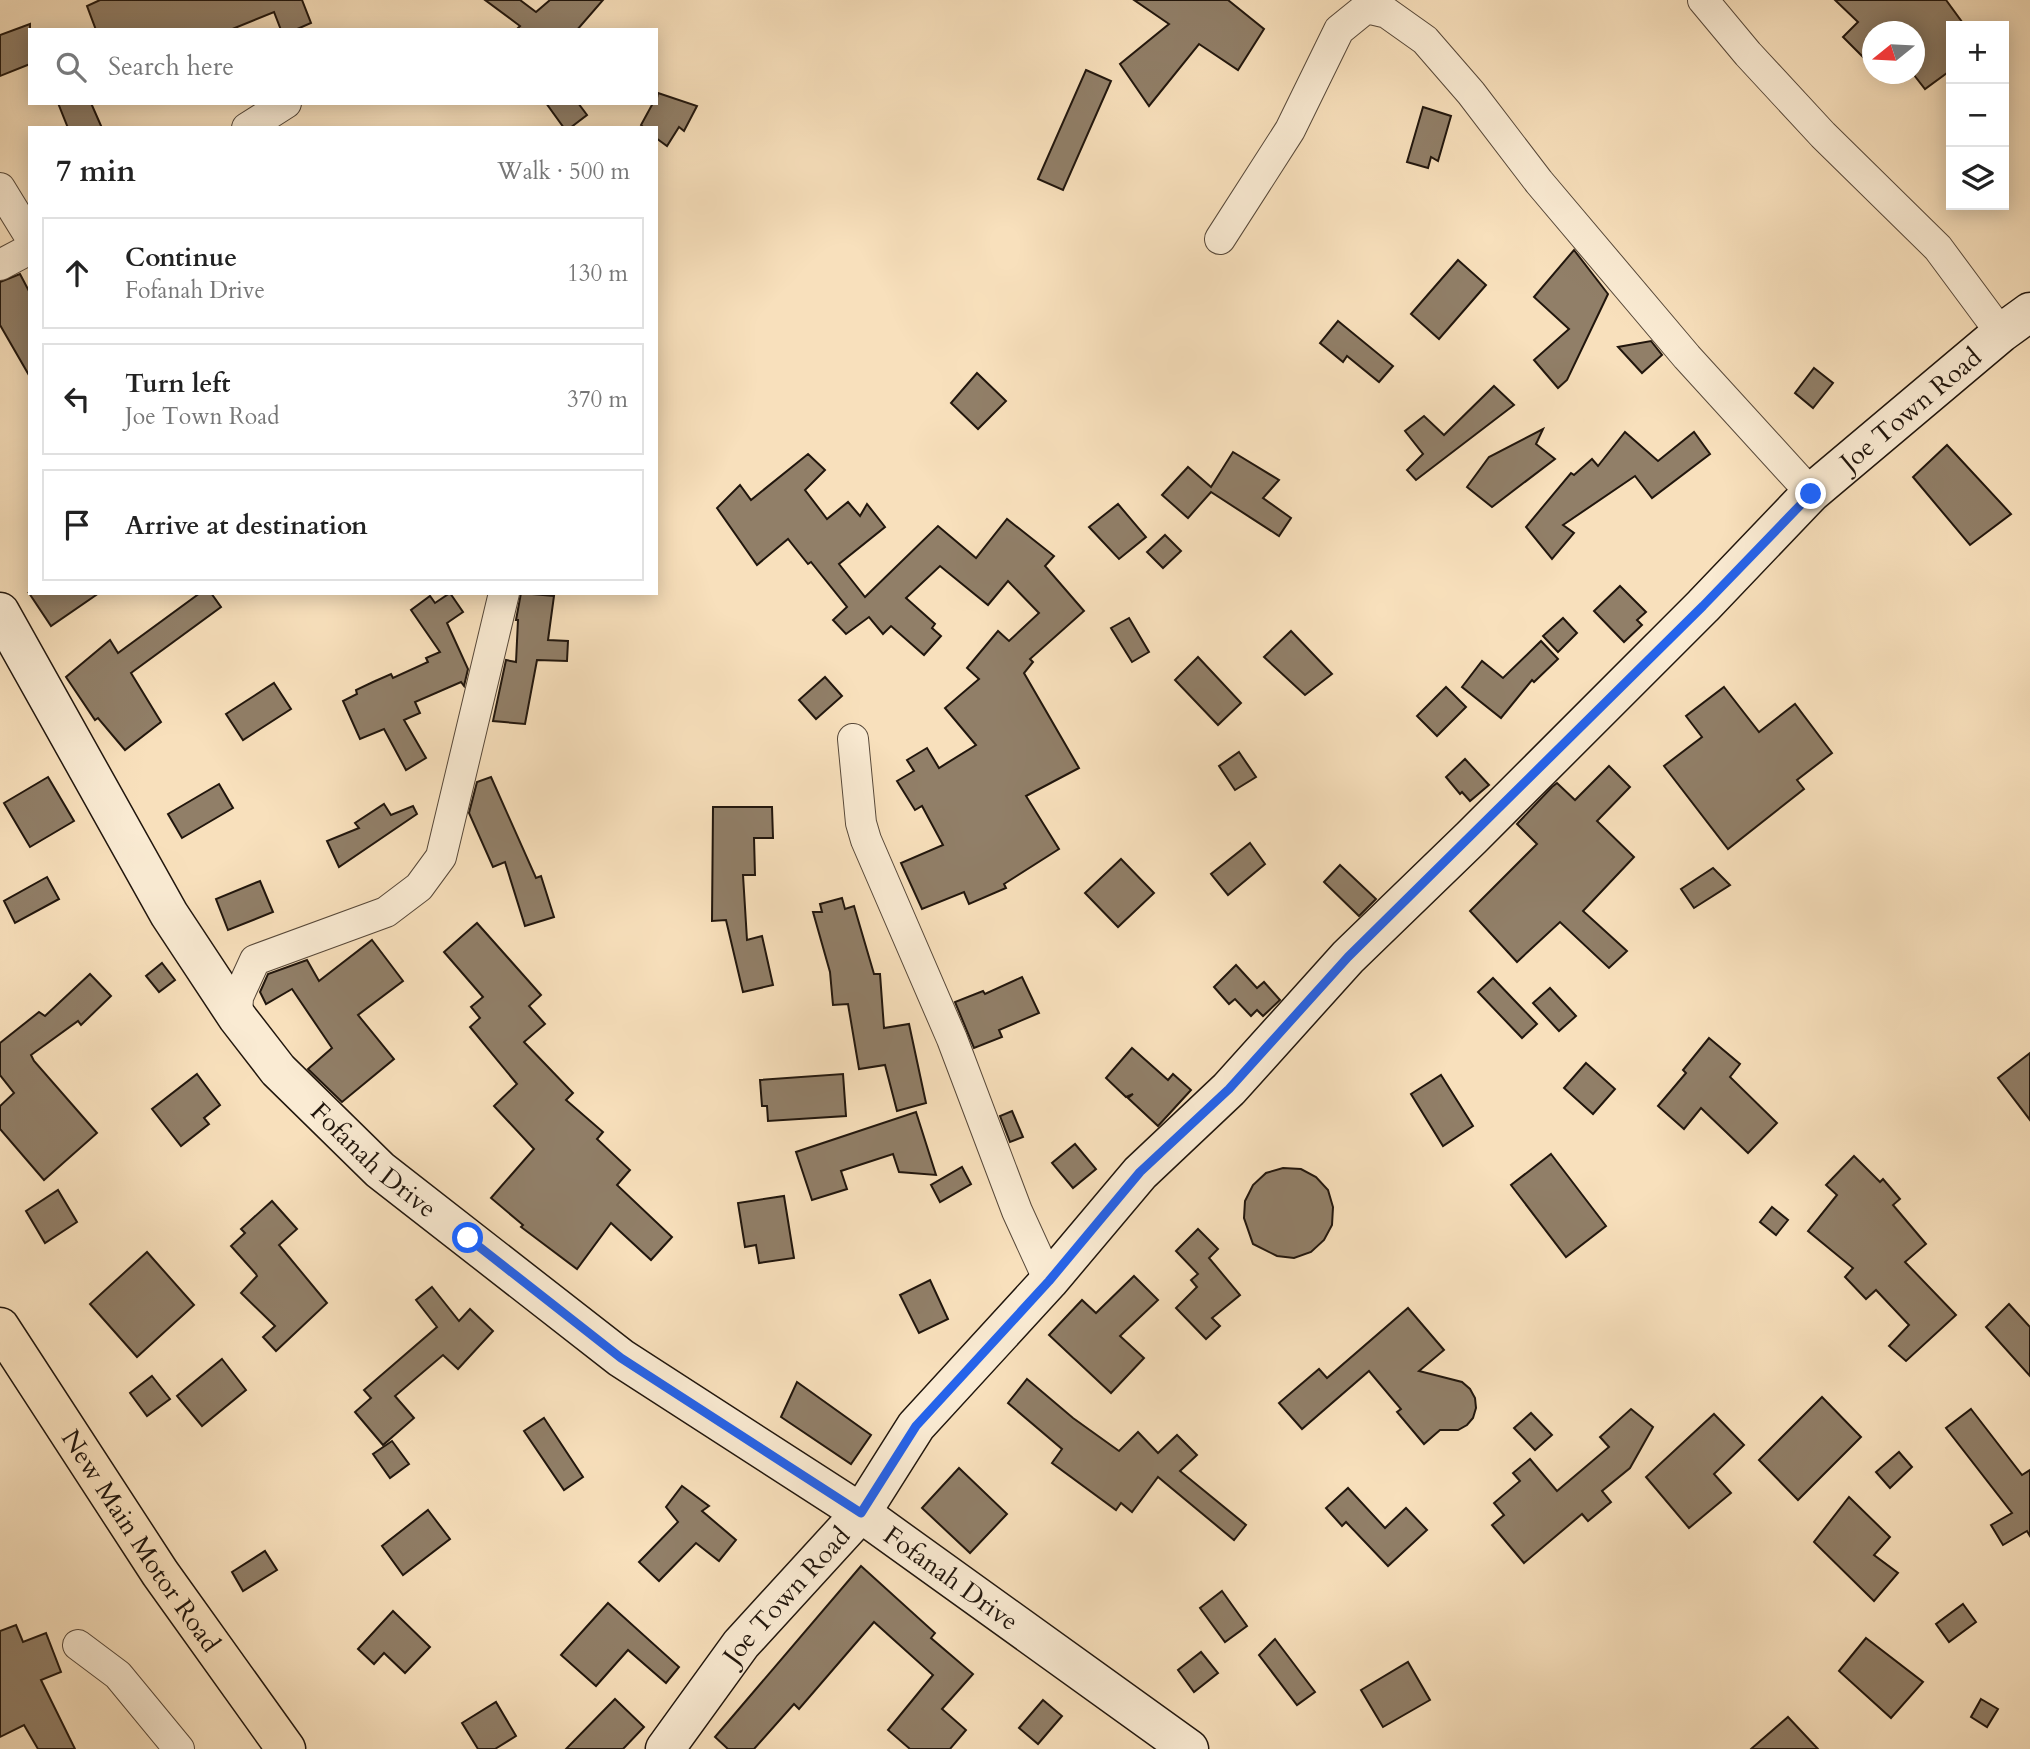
<!DOCTYPE html>
<meta charset="utf-8">
<style>
:root{--surface:#fff;--page:#f2f2f2;--text:#222;--muted:#767676;--line:#e0e0e0}
body{margin:0;font-family:Cardo,serif;background:var(--page);color:var(--text)}
.controls{position:absolute;right:21px;top:21px;display:grid;overflow:hidden;border-radius:0px;box-shadow:0 4px 18px #0003}
.controls button{width:63px;height:63px;display:grid;place-items:center;padding:0;border:0;border-bottom:2px solid var(--line);background:var(--surface);color:var(--text);font:35px sans-serif}
.compass{position:absolute;left:1862px;top:21px;width:63px;height:63px;border-radius:50%;background:var(--surface);box-shadow:0 4px 18px #0003;rotate:252deg}
.stop{position:absolute;width:21px;height:21px;margin:-16px;border:5px solid #2563eb;border-radius:50%;background:#fff}
.stop.end{background:#2563eb;border-color:#fff;box-shadow:0 2px 7px #0008}
.list{margin:0;padding:0;list-style:none}
h2{display:flex;justify-content:space-between;align-items:center;height:91px;margin:0;padding:0 28px;font-size:30px}
h2 small{font-size:23px;font-weight:400;color:var(--muted)}
.list li{display:grid;grid-template-columns:46px 1fr auto;gap:21px;align-items:center;box-sizing:border-box;height:112px;margin:0 14px 14px;padding:0 14px;border:2px solid var(--line);border-radius:0px}
.list b{display:block;font-size:26px;white-space:nowrap}
.list p{margin:0;font-size:23px;white-space:nowrap;color:var(--muted)}
.list em{font-size:23px;font-style:normal;color:var(--muted)}
.icon{flex:none;width:38px;height:38px;fill:none;stroke:currentColor;stroke-width:2;stroke-linecap:round;stroke-linejoin:round}
.map{position:relative;flex:none;width:2030px;height:1749px;overflow:hidden}
.search{position:absolute;background:var(--surface);box-shadow:0 4px 18px #0003;left:28px;top:28px;width:630px;height:77px;display:flex;align-items:center;gap:18px;box-sizing:border-box;padding:0 24px;border-radius:0px;color:var(--muted);font-size:26px}
.panel{position:absolute;background:var(--surface);box-shadow:0 4px 18px #0003;left:28px;top:126px;width:630px;height:469px;border-radius:0px}
.map>svg:first-child{display:block}
.building{fill:#917f68;stroke:#21160d;stroke-width:2}
.lines{fill:none;stroke-linecap:round;stroke-linejoin:round}
.street-casing{stroke:#574839;stroke-width:32}
.secondary-casing{stroke:#21160d;stroke-width:41}
.highway-casing{stroke:#21160d;stroke-width:41}
.street{stroke:#faebd3;stroke-width:30}
.secondary{stroke:#faebd3;stroke-width:38}
.highway{stroke:#f8e0bc;stroke-width:38}
.route{stroke:#2563eb;stroke-width:9}
.labels{text-anchor:middle;stroke-width:7;stroke-linejoin:round;paint-order:stroke}
.street-label{font-size:26px;fill:#21160d;stroke:#faebd3}
</style>
<div class="map">
<svg width="2030" height="1749" viewBox="0 0 2030 1749">
<rect width="100%" height="100%" fill="#f8e0bc"/>
<filter id="stains"><feTurbulence type="fractalNoise" baseFrequency=".00286" numOctaves="4"/><feColorMatrix values="0 0 0 0 .2 0 0 0 0 .09 0 0 0 0 .02 0 0 0 .5 -.17"/></filter>
<radialGradient id="worn" r=".72"><stop offset=".6" stop-color="#630" stop-opacity="0"/><stop offset="1" stop-color="#630" stop-opacity=".3"/></radialGradient>
<g class="building">
<path d="M100,0H302L311,23L295,30H281L274,12L230,30H96L87,6Z"/>
<path d="M485,0H520L536,12L550,0H603L577,30H516L520,26Z"/>
<path d="M1134,0H1228L1264,29L1238,70L1199,44L1149,106L1120,64L1169,24Z"/>
<path d="M1835,0H1946L1965,26H1951V70L1925,89L1914,75V32H1872V66L1843,37L1858,22Z"/>
<path d="M30,24V64L0,76V35Z"/>
<path d="M1086,70L1111,81L1063,190L1038,179Z"/>
<path d="M658,93L697,106L684,131L679,127L667,146L656,138V128H644L641,125L653,103H656Z"/>
<path d="M58,103H91L102,128H68Z"/>
<path d="M546,103H578L587,115L570,128H564Z"/>
<path d="M1423,107L1451,116L1438,161L1431,157L1428,168L1407,162Z"/>
<path d="M1574,250L1608,294L1567,380L1558,388L1534,360L1569,329L1534,297Z"/>
<path d="M1458,260L1486,285L1439,339L1411,314Z"/>
<path d="M20,274L30,293V377L0,325V282Z"/>
<path d="M1338,321L1393,366L1379,382L1347,356L1343,362L1320,343Z"/>
<path d="M1651,341L1662,355L1642,373L1618,347Z"/>
<path d="M1814,368L1833,383L1813,408L1795,393Z"/>
<path d="M977,373L1006,401L978,429L951,403Z"/>
<path d="M1494,386L1514,405L1416,480L1407,470L1423,454L1405,431L1424,416L1444,435Z"/>
<path d="M1543,429L1536,444L1555,459L1492,507L1467,487L1489,457Z"/>
<path d="M1625,432L1658,461L1694,432L1710,454L1652,498L1635,476L1563,525L1574,533L1552,559L1526,527L1571,473L1574,475L1592,459L1598,466Z"/>
<path d="M1947,445L2011,514L1970,545L1913,477Z"/>
<path d="M1233,452L1279,480L1263,498L1291,518L1279,536L1211,492L1188,518L1162,495L1188,467L1211,487Z"/>
<path d="M808,454L825,470L805,490L827,519L848,502L860,516L867,504L885,527L839,564L865,597L938,526L976,558L1007,519L1054,556L1045,566L1084,611L1030,659L1033,662L1024,673L1079,768L1026,796L1059,849L1004,884L1006,888L969,904L964,892L922,909L901,863L943,845L922,806L915,810L897,781L914,771L907,760L927,748L939,768L976,745L945,708L979,679L967,668L998,631L1009,641L1039,613L1008,581L988,605L940,566L906,598L935,624L932,628L941,636L924,655L891,626L883,634L869,617L846,634L833,620L847,607L811,562L808,564L788,539L757,565L717,508L740,485L751,500Z"/>
<path d="M1118,504L1146,537L1119,559L1089,527Z"/>
<path d="M1165,535L1181,551L1163,568L1147,552Z"/>
<path d="M1620,586L1646,612L1637,620L1642,625L1624,642L1594,611Z"/>
<path d="M29,593H99L51,626Z"/>
<path d="M200,593H211L221,607L131,673L161,722L125,750L98,718L95,720L66,677L110,640L118,653Z"/>
<path d="M450,593L463,612L447,623L468,669L464,686L461,682L415,702L420,713L404,720L426,758L406,770L384,729L360,739L343,701L357,694L356,690L373,682L391,674L393,678L428,662L426,658L440,652L411,610L430,596L435,603Z"/>
<path d="M521,593L554,596L548,640L568,641L567,661L537,660L525,724L493,721L506,660L516,662L518,620H516Z"/>
<path d="M1129,618L1149,652L1132,662L1111,628Z"/>
<path d="M1563,618L1577,633L1558,652L1543,636Z"/>
<path d="M1291,631L1332,674L1305,695L1264,657Z"/>
<path d="M1541,641L1558,659L1534,682L1532,680L1501,718L1462,687L1482,661L1503,678Z"/>
<path d="M1198,657L1241,703L1218,725L1175,680Z"/>
<path d="M825,677L842,696L816,719L799,700Z"/>
<path d="M274,683L291,709L243,740L226,714Z"/>
<path d="M1446,687L1466,707L1437,736L1417,716Z"/>
<path d="M1724,687L1759,732L1795,704L1832,753L1797,780L1804,789L1728,849L1664,766L1702,737L1686,716Z"/>
<path d="M1239,752L1256,777L1235,790L1219,766Z"/>
<path d="M1465,759L1489,785L1470,801L1462,792L1460,794L1446,777Z"/>
<path d="M1609,766L1630,787L1597,821L1634,857L1583,911L1627,951L1609,968L1560,922L1517,962L1470,911L1537,844L1517,824L1552,787L1557,783L1575,800Z"/>
<path d="M48,777L74,821L30,847L4,803Z"/>
<path d="M491,777L536,878L541,876L554,917L525,926L505,862L493,867L469,813L477,782Z"/>
<path d="M219,784L233,808L182,838L168,814Z"/>
<path d="M384,804L391,815L413,806L417,814L339,867L327,841L359,828L355,823Z"/>
<path d="M713,807H772L773,838H754L755,875H743L747,940L762,936L773,985L743,992L726,920L712,921Z"/>
<path d="M1250,843L1265,864L1228,895L1211,874Z"/>
<path d="M1121,859L1154,893L1118,927L1085,893Z"/>
<path d="M1340,865L1376,899L1359,916L1324,882Z"/>
<path d="M1713,868L1730,885L1694,908L1681,889Z"/>
<path d="M47,877L59,899L15,923L4,901Z"/>
<path d="M260,881L273,912L228,930L216,899Z"/>
<path d="M842,898L845,909L854,906L874,974H880L884,1028L909,1024L926,1103L897,1111L885,1065L859,1069L848,1004L833,1005L830,972L813,912H822L820,904Z"/>
<path d="M477,923L541,995L529,1006L545,1024L524,1042L573,1093L566,1100L603,1132L597,1139L630,1170L617,1185L672,1237L651,1260L611,1223L577,1269L521,1227L523,1225L491,1198L534,1149L494,1106L517,1084L470,1027L480,1018L471,1007L483,997L444,952Z"/>
<path d="M372,940L403,981L358,1015L394,1059L342,1102L308,1069L332,1048L292,989L266,1004L260,992L268,974L307,960L319,981Z"/>
<path d="M162,963L175,980L159,992L146,976Z"/>
<path d="M1236,965L1257,988L1264,982L1280,1000L1263,1016L1257,1010L1251,1016L1235,999L1229,1004L1214,987Z"/>
<path d="M90,974L111,996L81,1025L78,1021L31,1055L34,1061L97,1133L44,1180L0,1129V1106L14,1093L0,1075V1043L39,1012L45,1016Z"/>
<path d="M1022,977L1039,1013L999,1030L1002,1037L974,1048L955,1002L983,991L985,994Z"/>
<path d="M1493,978L1537,1024L1522,1038L1478,992Z"/>
<path d="M1550,988L1576,1016L1559,1031L1533,1003Z"/>
<path d="M1709,1038L1740,1064L1730,1077L1777,1123L1748,1153L1701,1108L1684,1129L1658,1106L1686,1073L1683,1070Z"/>
<path d="M1132,1048L1168,1080L1173,1074L1191,1090L1158,1126L1128,1098L1133,1094L1126,1097L1106,1078Z"/>
<path d="M2030,1053V1120L1998,1078Z"/>
<path d="M1586,1063L1615,1089L1593,1114L1564,1088Z"/>
<path d="M197,1074L220,1105L204,1118L209,1124L181,1146L152,1109Z"/>
<path d="M843,1074L846,1116L768,1121L767,1106H762L760,1080Z"/>
<path d="M1441,1075L1473,1126L1443,1146L1411,1094Z"/>
<path d="M1012,1111L1023,1137L1010,1142L1000,1116Z"/>
<path d="M916,1112L936,1175L899,1172L893,1154L841,1171L847,1189L812,1200L796,1152Z"/>
<path d="M1075,1144L1096,1169L1073,1188L1052,1163Z"/>
<path d="M1551,1154L1606,1226L1566,1257L1511,1185Z"/>
<path d="M1854,1156L1880,1182L1883,1179L1900,1199L1893,1205L1926,1244L1905,1262L1956,1315L1906,1361L1889,1346L1909,1325L1876,1290L1866,1299L1845,1277L1853,1268L1808,1231L1837,1195L1826,1185Z"/>
<path d="M962,1167L971,1184L940,1202L931,1185Z"/>
<path d="M1283,1168L1301,1169L1316,1177L1328,1190L1333,1207L1332,1225L1324,1240L1311,1252L1294,1258L1277,1256L1253,1244L1244,1218L1245,1201L1253,1185L1266,1173Z"/>
<path d="M58,1190L77,1222L45,1243L26,1211Z"/>
<path d="M784,1196L794,1258L759,1263L756,1245L745,1247L738,1203Z"/>
<path d="M272,1201L297,1229L279,1245L327,1303L276,1351L263,1337L275,1326L241,1293L257,1276L256,1274L231,1246L245,1233L241,1229Z"/>
<path d="M1772,1207L1788,1220L1776,1235L1760,1222Z"/>
<path d="M1198,1229L1218,1249L1209,1258L1240,1295L1212,1318L1220,1326L1206,1339L1176,1308L1197,1287L1191,1280L1198,1274L1176,1251Z"/>
<path d="M147,1252L194,1305L137,1357L90,1304Z"/>
<path d="M1134,1276L1158,1300L1120,1336L1144,1358L1111,1393L1049,1335L1082,1300L1096,1313Z"/>
<path d="M930,1280L948,1319L919,1333L900,1295Z"/>
<path d="M432,1287L459,1321L470,1309L493,1331L458,1369L443,1355L395,1396L414,1418L383,1445L355,1412L371,1398L364,1390L437,1327L416,1300Z"/>
<path d="M2009,1304L2030,1327V1376L1986,1327Z"/>
<path d="M1408,1308L1444,1350L1419,1371L1462,1382L1470,1389L1475,1398L1476,1408L1473,1418L1467,1425L1458,1430H1440L1424,1444L1397,1412L1401,1409L1369,1371L1302,1429L1279,1403L1319,1369L1327,1378Z"/>
<path d="M222,1359L246,1390L202,1426L177,1396Z"/>
<path d="M152,1376L170,1399L147,1416L130,1393Z"/>
<path d="M1027,1379L1073,1418L1119,1451L1138,1432L1158,1453L1177,1435L1197,1455L1180,1471L1246,1525L1234,1540L1158,1477L1132,1512L1121,1503L1116,1510L1052,1463L1062,1449L1008,1403Z"/>
<path d="M797,1382L871,1435L851,1464L781,1417Z"/>
<path d="M1822,1397L1861,1437L1798,1500L1759,1460Z"/>
<path d="M1631,1409L1653,1427L1630,1468L1602,1491L1611,1502L1588,1521L1582,1514L1524,1563L1492,1525L1504,1515L1494,1503L1520,1481L1513,1473L1530,1459L1557,1491L1609,1447L1600,1437Z"/>
<path d="M1971,1409L2022,1475L2030,1470V1536L2027,1531L2003,1545L1991,1525L2012,1513L1946,1428Z"/>
<path d="M1531,1413L1552,1435L1535,1450L1514,1428Z"/>
<path d="M1714,1414L1744,1445L1714,1474L1731,1493L1689,1528L1646,1477Z"/>
<path d="M544,1418L583,1477L564,1490L524,1431Z"/>
<path d="M392,1441L409,1464L390,1478L373,1454Z"/>
<path d="M1899,1452L1912,1467L1890,1488L1876,1472Z"/>
<path d="M959,1468L1007,1514L970,1553L922,1508Z"/>
<path d="M682,1486L709,1506L702,1511L736,1540L719,1561L696,1543L659,1581L639,1562L678,1522L666,1507Z"/>
<path d="M1348,1488L1385,1528L1406,1508L1427,1530L1388,1566L1346,1522L1342,1526L1326,1508Z"/>
<path d="M1849,1497L1890,1537L1874,1555L1898,1573L1874,1601L1814,1542Z"/>
<path d="M428,1510L450,1539L403,1575L382,1546Z"/>
<path d="M265,1551L277,1570L243,1591L232,1572Z"/>
<path d="M861,1566L935,1633L931,1638L973,1674L942,1709L966,1730L950,1749H910L888,1730L933,1675L874,1622L799,1709L794,1704L754,1749H728L715,1737Z"/>
<path d="M1222,1591L1247,1626L1225,1642L1200,1608Z"/>
<path d="M608,1603L679,1667L666,1683L628,1650L596,1686L561,1655Z"/>
<path d="M1963,1604L1976,1622L1949,1642L1936,1624Z"/>
<path d="M393,1611L430,1647L405,1673L384,1653L374,1664L358,1649Z"/>
<path d="M16,1625L23,1642L46,1633L61,1672L41,1680L75,1749H38L24,1725L0,1737V1631Z"/>
<path d="M1866,1638L1923,1682L1891,1718L1839,1671Z"/>
<path d="M1275,1639L1315,1692L1297,1705L1259,1655Z"/>
<path d="M1201,1652L1218,1673L1194,1692L1178,1670Z"/>
<path d="M1408,1662L1430,1700L1383,1727L1361,1690Z"/>
<path d="M615,1699L644,1727L623,1749H566Z"/>
<path d="M1981,1699L1998,1709L1987,1727L1971,1717Z"/>
<path d="M1043,1700L1062,1716L1038,1744L1019,1728Z"/>
<path d="M496,1702L516,1736L495,1749H478L462,1723Z"/>
<path d="M1788,1717L1818,1749H1751Z"/>
</g>
<g class="lines">
<g class="street-casing">
<g id="street">
<path d="M1703,0L1748,54L1823,135L1938,248L2001,333"/>
<path d="M247,128L286,103"/>
<path d="M0,188L30,237"/>
<path d="M1220,239L1290,130L1339,30L1366,8L1387,13L1425,40L1471,93L1539,182L1687,357L1811,493"/>
<path d="M0,265L30,249"/>
<path d="M853,739L861,823L866,840L952,1039L1017,1211L1049,1281"/>
<path d="M237,1017L238,997L255,960L386,912L419,887L441,857L504,593"/>
<path d="M78,1645L118,1675L179,1749"/>
</g>
</g>
<g class="secondary-casing">
<g id="secondary">
<path id="s1" d="M0,612L169,914L237,1017L278,1070L380,1170L621,1358L861,1513L1189,1749"/>
<path id="s2" d="M665,1749L741,1644L861,1513L916,1426L1049,1281L1140,1173L1229,1089L1348,957L1471,838L1703,606L1811,493L2001,333L2030,312"/>
</g>
</g>
<g class="highway-casing">
<g id="highway">
<path id="s3" d="M0,1327L160,1573L286,1749"/>
</g>
</g>
<use href="#street" class="street"/>
<use href="#secondary" class="secondary"/>
<use href="#highway" class="highway"/>
</g>
<g class="lines">
<path class="route" d="M468,1238L621,1358L861,1513L916,1426L1049,1281L1140,1172L1229,1089L1348,957L1703,606L1811,494"/>
</g>
<g class="labels">
<g class="street-label">
<text dy="9" stroke="none"><textPath href="#s2" startOffset="1834">Joe Town Road</textPath></text>
<text dy="9" stroke="none"><textPath href="#s1" startOffset="668">Fofanah Drive</textPath></text>
<text dy="9" stroke="none"><textPath href="#s3" startOffset="256">New Main Motor Road</textPath></text>
<text dy="9" stroke="none"><textPath href="#s1" startOffset="1382">Fofanah Drive</textPath></text>
<text dy="9" stroke="none"><textPath href="#s2" startOffset="196">Joe Town Road</textPath></text>
</g>
</g>
<rect width="100%" height="100%" filter="url(#stains)"/>
<rect width="100%" height="100%" fill="url(#worn)"/>
</svg>
<div class="controls">
<button>+</button>
<button>−</button>
<button><svg class="icon" aria-label="layers" viewBox="0 0 24 24"><path d="M12 4l9 5-9 5-9-5zM3 14l9 5 9-5"/></svg></button>
</div>
<svg class="compass" viewBox="-18 -18 36 36"><path d="M0-13l5 13h-10z" fill="#e53935"/><path d="M0 13l5-13h-10z" fill="#767676"/></svg>
<div class="stop" style="left:468px;top:1238px"></div>
<div class="stop end" style="left:1811px;top:494px"></div>
<div class="search"><svg class="icon" aria-label="search" viewBox="0 0 24 24"><circle cx="10" cy="10" r="6"/><path d="M15 15l6 6"/></svg>Search here</div>
<section class="panel">
<h2>7 min<small>Walk · 500 m</small></h2>
<ul class="list">
<li><svg class="icon" aria-label="ahead" viewBox="0 0 24 24"><path d="M12 20V5M6 11l6-6 6 6"/></svg><div><b>Continue</b><p>Fofanah Drive</p></div><em>130 m</em></li>
<li><svg class="icon" aria-label="left" viewBox="0 0 24 24"><path d="M17 20v-9H6M10 6l-5 5 5 5"/></svg><div><b>Turn left</b><p>Joe Town Road</p></div><em>370 m</em></li>
<li><svg class="icon" aria-label="arrive" viewBox="0 0 24 24"><path d="M6 21V4h12l-3 4 3 4H6"/></svg><div><b>Arrive at destination</b></div></li>
</ul>
</section>
</div>
